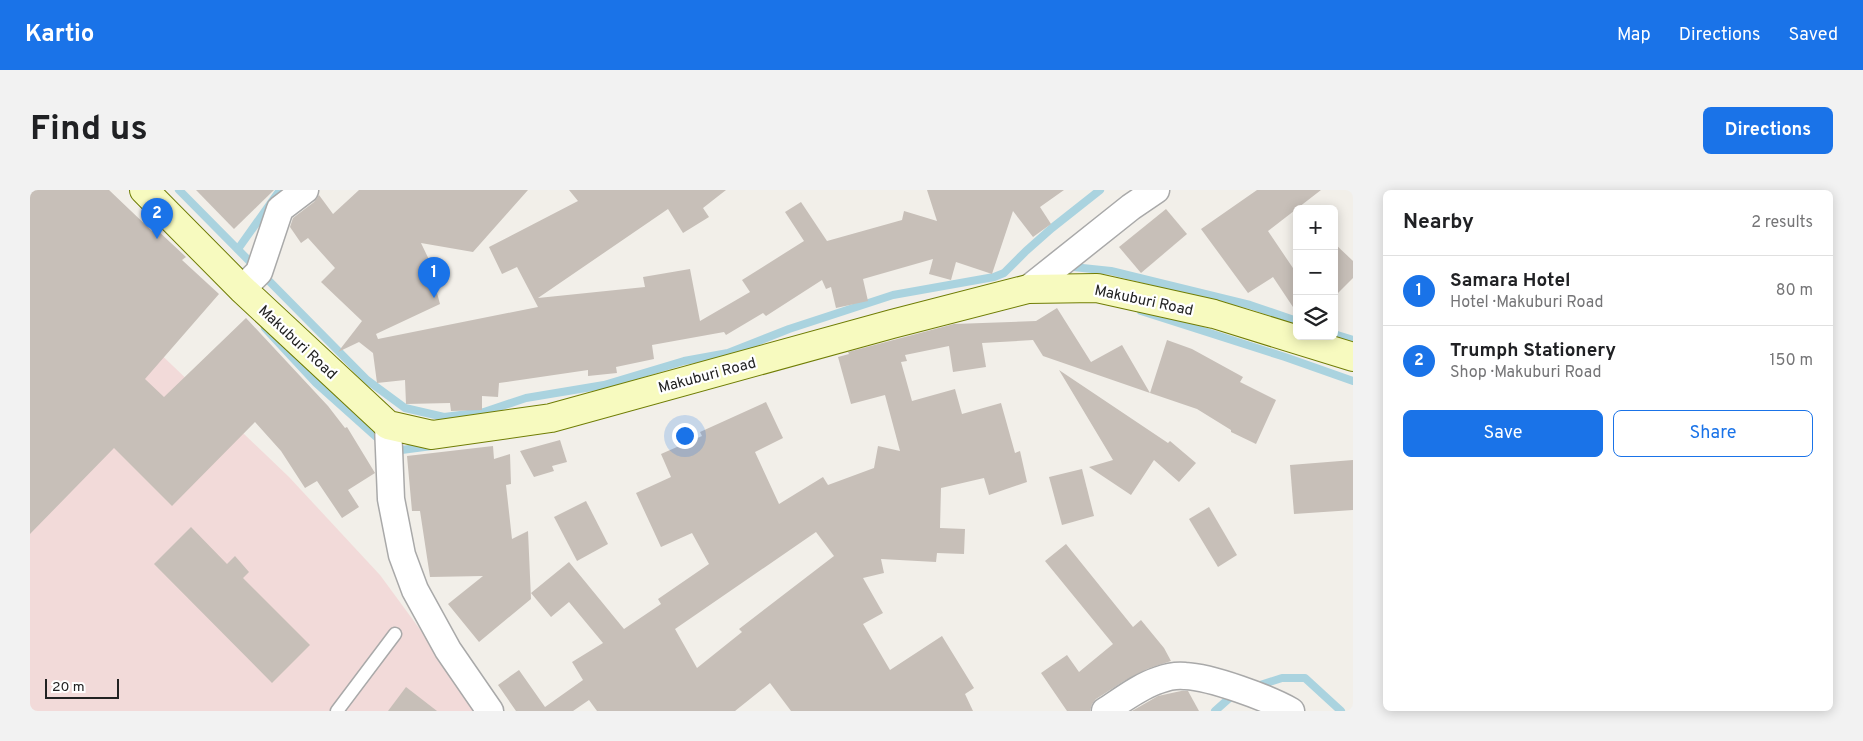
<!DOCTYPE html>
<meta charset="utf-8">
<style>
:root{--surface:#fff;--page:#f2f2f2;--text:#202124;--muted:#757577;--line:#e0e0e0;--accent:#1a73e8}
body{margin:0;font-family:Overpass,sans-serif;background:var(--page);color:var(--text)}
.controls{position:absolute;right:15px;top:15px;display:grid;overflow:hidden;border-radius:8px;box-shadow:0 2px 12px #0003}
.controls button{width:45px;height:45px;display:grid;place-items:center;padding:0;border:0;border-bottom:1px solid var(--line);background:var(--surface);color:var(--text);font:25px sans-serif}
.scale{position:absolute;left:15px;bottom:12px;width:74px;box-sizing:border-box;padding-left:5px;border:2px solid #222;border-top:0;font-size:14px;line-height:18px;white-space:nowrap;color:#222;-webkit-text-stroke:4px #fff;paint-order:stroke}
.you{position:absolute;left:654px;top:245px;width:18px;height:18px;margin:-12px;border:4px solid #fff;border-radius:50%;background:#1a73e8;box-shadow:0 0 0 8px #1a73e833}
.badge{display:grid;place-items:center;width:32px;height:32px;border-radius:50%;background:var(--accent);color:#fff;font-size:16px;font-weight:700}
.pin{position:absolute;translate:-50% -41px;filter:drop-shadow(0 1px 2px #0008)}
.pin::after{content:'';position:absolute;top:26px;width:18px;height:15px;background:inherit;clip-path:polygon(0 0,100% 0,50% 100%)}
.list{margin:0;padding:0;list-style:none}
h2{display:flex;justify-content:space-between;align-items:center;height:65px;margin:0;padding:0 20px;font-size:21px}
h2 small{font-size:16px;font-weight:400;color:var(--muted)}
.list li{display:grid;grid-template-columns:32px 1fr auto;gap:15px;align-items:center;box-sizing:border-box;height:70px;padding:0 20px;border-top:1px solid var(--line)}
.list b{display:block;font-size:19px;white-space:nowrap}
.list p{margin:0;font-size:16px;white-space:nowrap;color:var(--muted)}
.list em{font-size:16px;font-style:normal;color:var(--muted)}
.actions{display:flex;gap:10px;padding:15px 20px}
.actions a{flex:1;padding:11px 0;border:1px solid var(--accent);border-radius:8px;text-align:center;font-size:18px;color:var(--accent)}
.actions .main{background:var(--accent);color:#fff}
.icon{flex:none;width:28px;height:28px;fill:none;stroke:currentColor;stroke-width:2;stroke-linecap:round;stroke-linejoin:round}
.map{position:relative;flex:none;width:1323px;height:521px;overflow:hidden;border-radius:8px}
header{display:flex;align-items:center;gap:30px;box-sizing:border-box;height:70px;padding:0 25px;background:var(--accent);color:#fff}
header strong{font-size:24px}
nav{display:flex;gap:28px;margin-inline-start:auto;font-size:18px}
.intro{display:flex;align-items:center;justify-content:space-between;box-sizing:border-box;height:120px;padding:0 30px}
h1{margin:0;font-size:35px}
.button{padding:12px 22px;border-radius:8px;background:var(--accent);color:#fff;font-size:18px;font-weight:700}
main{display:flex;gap:30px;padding:0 30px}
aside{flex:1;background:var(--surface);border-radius:8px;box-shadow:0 2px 12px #0003}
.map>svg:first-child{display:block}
.commercial{fill:#f2dad9}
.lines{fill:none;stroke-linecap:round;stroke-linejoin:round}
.stream{stroke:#aad3df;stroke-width:8}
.building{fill:#c7bfb8;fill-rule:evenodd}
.lane-casing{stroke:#a9a9a9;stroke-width:15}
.street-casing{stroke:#a9a9a9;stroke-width:29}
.secondary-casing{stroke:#707d05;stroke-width:30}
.lane{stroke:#fff;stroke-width:12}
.street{stroke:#fff;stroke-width:26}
.secondary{stroke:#f7fabf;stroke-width:28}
.labels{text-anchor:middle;stroke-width:4.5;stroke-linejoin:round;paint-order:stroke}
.street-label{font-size:15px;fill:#222;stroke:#fff}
</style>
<header>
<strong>Kartio</strong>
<nav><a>Map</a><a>Directions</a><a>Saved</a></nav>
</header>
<div class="intro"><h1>Find us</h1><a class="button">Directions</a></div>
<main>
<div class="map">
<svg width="1323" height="521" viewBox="0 0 1323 521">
<rect width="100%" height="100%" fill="#f2efe9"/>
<path class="commercial" d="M0,39L259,287L350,385L450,521H0Z"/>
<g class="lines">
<g class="stream">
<path d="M149,0L337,190L375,218L414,227L454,222L496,208L574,195L654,171L698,163L759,139L863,105L964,87L974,83L996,61L1022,38L1070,0"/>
<path d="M208,59L250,0"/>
<path d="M1043,77L1081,81L1220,115L1267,131"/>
<path d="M1111,121L1255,167L1323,191"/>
<path d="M235,138L286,193L352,252"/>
<path d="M1304,144L1323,150"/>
<path d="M364,261L402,256"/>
<path d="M1224,497L1252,488H1275L1311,521"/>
<path d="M1185,521L1204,504"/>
</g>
</g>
<g class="building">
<path d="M0,0H79L122,41L125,38L156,67L152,70L189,104L115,189L134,207L216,128L298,216L315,238L317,237L345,283L318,300L329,317L312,328L287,291L275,298L251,261L225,232L142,316L84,258L0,344Z"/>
<path d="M166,0H244L204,39Z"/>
<path d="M329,0H498L443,62L391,53L404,80L401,81L410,114L346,144L348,149L508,117L487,77L472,84L459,57L548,11L539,0H696L673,18L679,27L653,43L638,19L508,108L615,97L613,87L660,79L670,131L720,102L712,90L774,51L755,22L771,12L797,51L872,30L874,21L907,31L897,0H1034L1010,17L1021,34L1003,47L983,21L962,84L926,72L921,90L899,84L903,69L833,89L838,111L806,118L801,97L796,99L792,90L736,126L733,123L696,145L694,142L622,155L624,169L586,177L587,183L558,186V180L469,193L468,207L452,206V220L421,221L420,213L376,214L375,190L347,193L343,163L329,152L308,162L332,131L291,92L305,78L278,48L271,53L260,37L263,28L284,12L289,5L303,24Z"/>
<path d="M1227,0H1291L1238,41L1267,84V123L1243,87L1218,103L1171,39Z"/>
<path d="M1136,19L1157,44L1111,83L1089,57Z"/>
<path d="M1304,53L1323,71V88L1304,107Z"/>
<path d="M1027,118L1061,172L1092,155L1120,203L1013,166L1003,150L952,153L956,177L923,182L919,156L875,165L877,171L871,172L882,211L925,199L932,224L971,213L985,263L990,261L997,292L959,305L954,288L911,298L910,338L935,339L934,364L907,363L906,372L851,369L854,383L833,388L853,423L833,434L860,480L912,446L944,498L935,504L943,521H761L740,493L705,521H567L559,510L543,521H486L468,495L489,480L515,517L553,490L542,472L573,453L539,412L521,427L501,403L539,372L594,439L631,414L628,409L679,374L662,343L631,357L606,303L641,287L631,264L672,246L670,242L736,212L753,248L725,262L749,314L793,287L798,295L844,278L848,256L870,261L855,205L821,214L808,167L819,164L818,162L924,134L1006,131ZM786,342L804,366L709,439L712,442L667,478L645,439Z"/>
<path d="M1137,150L1162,159L1213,187L1210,192L1246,210L1226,254L1201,242V240L1167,219L1120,203Z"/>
<path d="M1029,180L1138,253L1140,251L1166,273L1149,292L1124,270L1101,305L1059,277L1083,270Z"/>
<path d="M530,250L537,272L522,276L524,281L504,287L490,261Z"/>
<path d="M463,256L464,269L480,264L481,294L476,295L482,349L498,341L501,409L449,452L418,414L453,386L400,387L390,321H382L377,266Z"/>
<path d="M1323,270V320L1264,324L1260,275Z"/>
<path d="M1052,279L1064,326L1032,335L1019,287Z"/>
<path d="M556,311L578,354L547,371L524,327Z"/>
<path d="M1179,317L1207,365L1188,377L1159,329Z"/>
<path d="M161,337L197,374L205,366L219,382L213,388L280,455L242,493L124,374Z"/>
<path d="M1036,354L1103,437L1111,430L1134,458L1141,471L1117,479L1094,491L1066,509L1062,514L1060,521H1037L1011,483L1037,465L1049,482L1083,454L1015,371Z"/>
<path d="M376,497L407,521H358Z"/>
<path d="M1151,501H1158L1169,521H1102L1128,506Z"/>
</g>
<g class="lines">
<g class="lane-casing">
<path id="lane" d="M307,521L365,444"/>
</g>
<g class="street-casing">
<g id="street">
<path d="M212,99L229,82L250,19L275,0"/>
<path d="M998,99L1101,17L1126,0"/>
<path d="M358,235L361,309L372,365L385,400L418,460L460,521"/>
<path d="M1075,521C1092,510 1110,496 1129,490C1137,487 1146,485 1155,486C1181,487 1238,508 1261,521"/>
</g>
</g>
<g class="secondary-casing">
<path id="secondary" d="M114,0L212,99L358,235L402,245L521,228L862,134L998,99L1067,98L1184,124L1323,167"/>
</g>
<use href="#lane" class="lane"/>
<use href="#street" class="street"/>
<use href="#secondary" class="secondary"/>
</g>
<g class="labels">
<g class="street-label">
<text transform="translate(1114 110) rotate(12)" y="5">Makuburi Road</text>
<text transform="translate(268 152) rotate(43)" y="5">Makuburi Road</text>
<text transform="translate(677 185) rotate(-15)" y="5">Makuburi Road</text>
</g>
</g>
</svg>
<div class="controls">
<button>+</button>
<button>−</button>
<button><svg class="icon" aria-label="layers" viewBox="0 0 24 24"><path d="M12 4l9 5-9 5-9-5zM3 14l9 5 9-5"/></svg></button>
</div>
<div class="scale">20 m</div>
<div class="you"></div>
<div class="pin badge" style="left:404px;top:108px">1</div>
<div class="pin badge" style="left:127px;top:49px">2</div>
</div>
<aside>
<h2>Nearby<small>2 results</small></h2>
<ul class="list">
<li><span class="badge">1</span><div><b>Samara Hotel</b><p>Hotel · Makuburi Road</p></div><em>80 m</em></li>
<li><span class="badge">2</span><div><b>Trumph Stationery</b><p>Shop · Makuburi Road</p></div><em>150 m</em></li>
</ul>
<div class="actions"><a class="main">Save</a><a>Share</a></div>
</aside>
</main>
